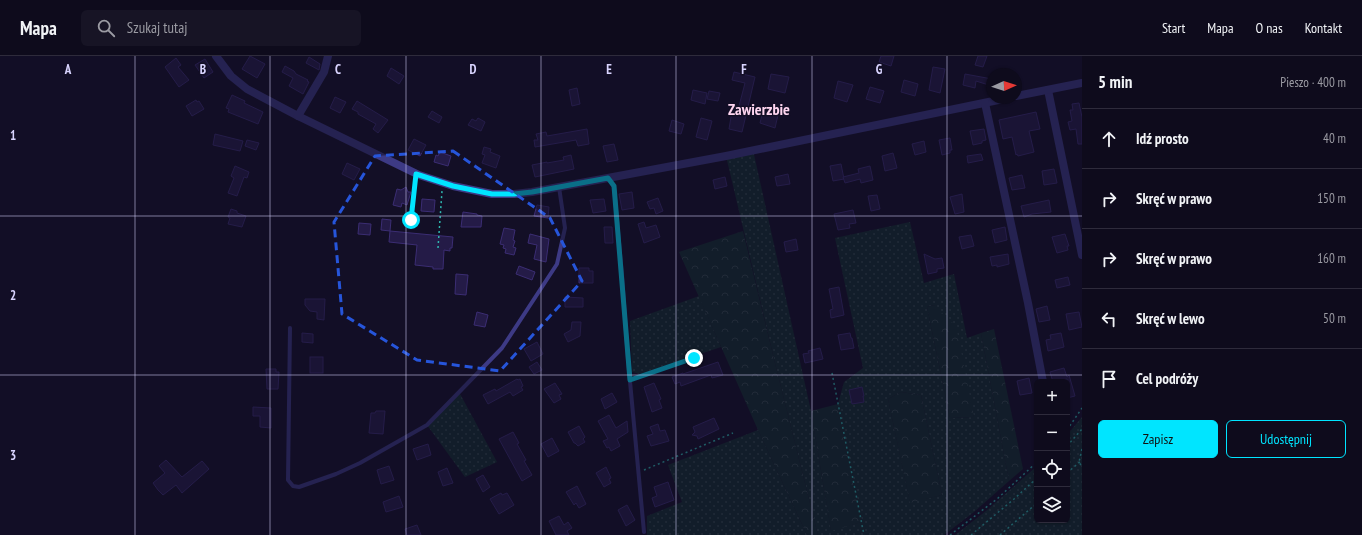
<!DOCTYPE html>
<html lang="pl">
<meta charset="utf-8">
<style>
:root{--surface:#0e0b1c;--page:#171425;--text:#f1f3f6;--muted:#9b9ba3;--line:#2e2b3b;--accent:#00e5ff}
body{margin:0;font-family:"PT Sans Narrow",sans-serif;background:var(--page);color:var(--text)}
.controls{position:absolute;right:12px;bottom:12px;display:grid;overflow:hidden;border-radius:6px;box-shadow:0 1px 3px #0004}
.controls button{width:36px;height:36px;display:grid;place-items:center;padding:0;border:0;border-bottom:1px solid var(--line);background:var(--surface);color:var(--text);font:20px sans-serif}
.compass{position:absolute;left:986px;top:12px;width:36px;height:36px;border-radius:50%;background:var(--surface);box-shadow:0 1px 3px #0004;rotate:87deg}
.stop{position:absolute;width:12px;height:12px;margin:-9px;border:3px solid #00e5ff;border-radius:50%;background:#fff}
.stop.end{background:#00e5ff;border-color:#fff;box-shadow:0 1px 4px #0008}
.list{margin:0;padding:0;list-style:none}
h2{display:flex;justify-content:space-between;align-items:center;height:52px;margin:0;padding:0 16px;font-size:17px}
h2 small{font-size:13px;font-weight:400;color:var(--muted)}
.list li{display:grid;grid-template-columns:26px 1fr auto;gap:12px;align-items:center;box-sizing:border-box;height:60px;padding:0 16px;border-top:1px solid var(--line)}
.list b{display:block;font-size:15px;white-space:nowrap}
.list em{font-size:13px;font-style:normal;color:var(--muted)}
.actions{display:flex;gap:8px;padding:12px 16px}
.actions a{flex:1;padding:9px 0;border:1px solid var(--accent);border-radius:6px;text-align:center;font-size:14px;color:var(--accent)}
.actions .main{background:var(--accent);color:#111}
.icon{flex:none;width:22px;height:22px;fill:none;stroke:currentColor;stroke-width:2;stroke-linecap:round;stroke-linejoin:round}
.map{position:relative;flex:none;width:1082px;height:479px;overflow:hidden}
header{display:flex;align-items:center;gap:24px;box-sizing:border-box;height:56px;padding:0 20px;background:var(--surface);border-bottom:1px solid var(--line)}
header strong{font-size:19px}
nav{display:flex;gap:22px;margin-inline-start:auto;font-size:14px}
.search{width:280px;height:36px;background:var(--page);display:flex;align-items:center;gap:10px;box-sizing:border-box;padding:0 14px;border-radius:6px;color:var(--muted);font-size:15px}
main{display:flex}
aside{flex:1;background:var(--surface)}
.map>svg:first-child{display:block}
.grass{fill:url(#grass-dots);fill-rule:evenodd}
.forest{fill:url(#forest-crowns)}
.building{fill:#241b47;stroke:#3b2d73}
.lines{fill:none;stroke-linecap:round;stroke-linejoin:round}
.path{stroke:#2fb8b0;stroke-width:1.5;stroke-dasharray:2 3;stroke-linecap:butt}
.lane{stroke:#3d3a85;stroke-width:4}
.street{stroke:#3d3a85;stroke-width:8}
.route{stroke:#00e5ff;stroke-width:5}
.marked{fill:none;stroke:#2655da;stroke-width:3;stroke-dasharray:8 5;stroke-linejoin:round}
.grid{fill:none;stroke:#d9d4ff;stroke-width:1;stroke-opacity:0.55}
.labels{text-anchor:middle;stroke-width:3;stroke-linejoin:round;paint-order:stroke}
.neighbourhood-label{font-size:16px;font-weight:bold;fill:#ffd6f0;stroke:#130f26}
.grid-label{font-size:13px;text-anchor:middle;font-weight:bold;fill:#d9d4ff;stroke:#130f26;stroke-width:3;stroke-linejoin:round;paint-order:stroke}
</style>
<header>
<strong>Mapa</strong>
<div class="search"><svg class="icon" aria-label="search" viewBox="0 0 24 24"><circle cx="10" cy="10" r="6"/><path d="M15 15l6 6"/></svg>Szukaj tutaj</div>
<nav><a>Start</a><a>Mapa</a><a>O nas</a><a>Kontakt</a></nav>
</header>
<main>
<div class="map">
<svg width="1082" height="479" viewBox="0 0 1082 479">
<defs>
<pattern id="grass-dots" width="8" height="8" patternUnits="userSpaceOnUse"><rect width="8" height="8" fill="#12302f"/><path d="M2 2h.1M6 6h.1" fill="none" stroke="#344d4e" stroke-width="1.8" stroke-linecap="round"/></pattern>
<pattern id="forest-crowns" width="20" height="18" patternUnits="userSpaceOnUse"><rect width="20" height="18" fill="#12302f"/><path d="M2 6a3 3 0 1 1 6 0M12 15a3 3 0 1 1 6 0" fill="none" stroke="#344d4e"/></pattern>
</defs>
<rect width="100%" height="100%" fill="#130f26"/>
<g class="grass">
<path d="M753,94L811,355L831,474L862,466L838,348L844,326L863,312L835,182L910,166L924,227L954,218L967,282L981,277L1009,425L974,456L944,479H818L774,303L726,100ZM934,249L974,361L950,362L927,251ZM901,336L921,339L942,439L910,446L888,343Z"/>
<path d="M699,240L721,291L640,318L632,316L630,265Z"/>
<path d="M459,336L497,406L465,421L427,369Z"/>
<path d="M1082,361V479H955L986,455L1037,410V464H1067V379Z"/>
<path d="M758,374L807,479H647V460L682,446L668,409Z"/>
</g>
<g class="forest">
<path d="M743,175L774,303L818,479H807L758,374L679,196Z"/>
<path d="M934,249L956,270L974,361L950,362L927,251Z"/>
<path d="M994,273L1023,413L1009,425L981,277Z"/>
<path d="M901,336L921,339L942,439L910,447L888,343Z"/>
<path d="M838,348L862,466L831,475L811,355Z"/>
</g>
<g class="building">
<path d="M250,0L265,8L257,22L242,13Z"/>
<path d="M881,0H894L891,10L879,6Z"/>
<path d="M978,0H987L983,11L975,9Z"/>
<path d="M309,1L320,8L319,14L306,7Z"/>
<path d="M176,2L181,9L178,11L189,24L179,31L165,11Z"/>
<path d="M205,3L213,16L204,22L195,9Z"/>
<path d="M285,10L294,15L296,18L308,24L307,25L309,26L303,38L289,30L293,22L282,16Z"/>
<path d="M933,11L945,13L940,37L929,34Z"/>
<path d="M391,12L404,20L399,28L387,20Z"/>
<path d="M734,16L755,21L742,76L729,73L732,55L735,56V53L738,54L745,27L732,24Z"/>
<path d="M771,18L789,21L785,37L768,33Z"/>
<path d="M965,18L992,23V30L976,25L975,32L963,29Z"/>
<path d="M904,24L918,28L915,40L901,36Z"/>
<path d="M838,25L853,29L847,46L834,42Z"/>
<path d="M870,31L884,35L880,47L866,43Z"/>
<path d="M577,32L580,48L572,50L569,34Z"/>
<path d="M693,34L707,37L705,48L691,44Z"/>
<path d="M709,35L720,37L718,45L707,43Z"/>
<path d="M232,39L245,45L244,47L263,56L258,68L228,56L229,53L226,52Z"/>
<path d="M335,41L346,46L340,57L330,52Z"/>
<path d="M196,44L197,46L199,45L204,53L192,60L186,50Z"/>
<path d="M357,45L388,64L378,77L373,73L376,68L358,58V56L352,53Z"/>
<path d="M1079,47L1082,61V88H1078L1076,73L1070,74L1068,66L1072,65L1070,54H1073L1072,48Z"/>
<path d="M432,55L442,61L439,67L428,61Z"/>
<path d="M763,55L778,59L775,72L760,67Z"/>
<path d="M1036,56L1040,73L1029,75L1034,96L1018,100L1017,98L1016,99L1012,81L1003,83L999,64Z"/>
<path d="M478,62L485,66L481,75L468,69L472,63L476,65Z"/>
<path d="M701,62L712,65L707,84L696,81Z"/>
<path d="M672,64L684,68L681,78L669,75Z"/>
<path d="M587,73L589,88L578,90L576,84L535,91L534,84H538L536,78L546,76L547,80Z"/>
<path d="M984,73L986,84L982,85V87L973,89L970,75Z"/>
<path d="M215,78L243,85L240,95L213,89Z"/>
<path d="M950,82L952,94H950V97L942,99L939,84Z"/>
<path d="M414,83L426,89L420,100L408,94Z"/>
<path d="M247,84L259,87L256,94L245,90Z"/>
<path d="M924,85L926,96L915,99L912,88Z"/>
<path d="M614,88L618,104L607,106L603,90Z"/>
<path d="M484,91L491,93L490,96L500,100L496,112L482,107L485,99L482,98Z"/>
<path d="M440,96L451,100L448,110L434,106L436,99L438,100Z"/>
<path d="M893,97L897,112L885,115L882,100Z"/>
<path d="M981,98L983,104L968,107L967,100Z"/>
<path d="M571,99L574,113L535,121L532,109L547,106V107L564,104L563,101Z"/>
<path d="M347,107L360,113L354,124L342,118Z"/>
<path d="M841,108L844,123L833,125L830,110Z"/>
<path d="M235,110L249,116L247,122L244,121L237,140L228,137L234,122L231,120Z"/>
<path d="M870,110L873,124L861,127L860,123L845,127L843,121L859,117L858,113Z"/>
<path d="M1054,113L1057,127L1044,129L1042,115Z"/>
<path d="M788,118L790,128L777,130L775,121Z"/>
<path d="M1022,119L1025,132L1012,134L1009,122Z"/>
<path d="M725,121L727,130L715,133L713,124Z"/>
<path d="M406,131L408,136H411L407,149L402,147L401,151L393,149L397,133L401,134Z"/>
<path d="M632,136L634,152L622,154L619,138Z"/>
<path d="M962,138L964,156L955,158L950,141Z"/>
<path d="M877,139L880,153L871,155L868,140Z"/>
<path d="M658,142L663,155L656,158L654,152L650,153L647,146Z"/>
<path d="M422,143L435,144L434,156L421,155Z"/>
<path d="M604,143L606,155L593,157L590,144Z"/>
<path d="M1049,144L1051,156L1032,158L1024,161L1021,150Z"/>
<path d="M537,149L549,151L548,162L534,160Z"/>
<path d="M231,153L237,155V157L246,160L242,171L228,168L230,162L228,161Z"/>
<path d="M853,154L856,167L849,168L850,172L838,174L834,158Z"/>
<path d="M463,156L477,158V159L482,160L481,171H461Z"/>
<path d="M382,163L391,164L390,175L381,174Z"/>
<path d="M644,166L646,172L656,169L660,181L644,187L638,168Z"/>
<path d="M359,167L371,168L370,179L358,178Z"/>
<path d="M604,171H612L613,187H605Z"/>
<path d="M1005,171L1007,184L995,187L992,174Z"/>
<path d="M504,172L515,174L513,184L515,185L513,191L516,192L514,199L505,197L506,193L503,192L504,189L500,188Z"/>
<path d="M390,175L453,181L452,192H450V195L444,194L443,213H433V211L415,209L417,189L389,186Z"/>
<path d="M530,178L549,183L546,206L534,203L537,189L528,187Z"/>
<path d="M1065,178L1069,190H1067L1068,194L1057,197L1052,181Z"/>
<path d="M971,179L974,190L962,193L959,181Z"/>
<path d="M796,183L798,194L786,196L784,186Z"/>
<path d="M924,198L935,203L942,202L944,212L937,213V216L928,218Z"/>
<path d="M1008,198L1009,208L997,211V209L992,210L990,201Z"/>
<path d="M519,210L535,216L532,224L516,218Z"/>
<path d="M579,212H589V215H593V227H579Z"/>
<path d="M456,218L468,219L466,239L455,238Z"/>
<path d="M1068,221L1070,229L1057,232L1055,224Z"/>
<path d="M839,231L844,259L831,262L830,254L833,253L829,233Z"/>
<path d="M565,241L583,242V251H565Z"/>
<path d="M305,243H325L324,264L317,263V256L310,255L305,249Z"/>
<path d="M1047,250L1050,264L1039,266L1036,253Z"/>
<path d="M477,256L488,259L485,271L474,269Z"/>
<path d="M1079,256L1082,271L1069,274L1066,258Z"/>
<path d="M572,266H581L580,280L568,286L564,278L571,274Z"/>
<path d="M302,277L313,278V287L302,286Z"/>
<path d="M850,277L851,282H852L854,292L841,294L838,279Z"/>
<path d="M1061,277L1064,291L1048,295L1046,284L1051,283L1050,279Z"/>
<path d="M537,286L543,298L531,305L524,293Z"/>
<path d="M820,292L823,303L805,307L803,298L809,297L808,295Z"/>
<rect x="310" y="301" width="13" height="16"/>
<path d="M537,306L542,314L534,318L529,311Z"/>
<path d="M718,306L723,319L712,322L711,319L681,330L680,326L675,328L672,321L683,317V318Z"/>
<path d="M1064,312L1067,321L1069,319L1075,340L1067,342V323L1053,326L1050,316Z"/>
<path d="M266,313H276V316H279L278,333H267Z"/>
<path d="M1029,322L1032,337L1020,339L1017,325Z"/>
<path d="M517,323L518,324L520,323L523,330L521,331L523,334L513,340L510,336L488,348L483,339L495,333L496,335Z"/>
<path d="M555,327L562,338L559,339L561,343L554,347L544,333Z"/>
<path d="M654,327L661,343L659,344L662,352L652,356L644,331Z"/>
<path d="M862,331L864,340H863L864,346L852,348L849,334Z"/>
<path d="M612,337L617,346L605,353L601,343Z"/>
<path d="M253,351L271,352V372L260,371V360H253Z"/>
<path d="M376,355H385L383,378L369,377L371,357H375Z"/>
<path d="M609,359L616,372L627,365L628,376L617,383L620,390L611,395L609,391L607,392L603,385L608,383L598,365Z"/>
<path d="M714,362L719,373L698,383L697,380L692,379L695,376L693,371Z"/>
<path d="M658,368L660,375L665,374L669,385L651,390L647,380L653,378L650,371Z"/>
<path d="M579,370L585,381L583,383L585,386L578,390L575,387H574L568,376Z"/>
<path d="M513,376L519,387L517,388L526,404L524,405L532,419L522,425L499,383Z"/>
<path d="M552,382L559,395L548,401L541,388Z"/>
<path d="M428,388L431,399L417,404L413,393Z"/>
<path d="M166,404L182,421L202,405L209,413L182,437L176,429L163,439L158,434L153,427L165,417L159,410Z"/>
<path d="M389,410L394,424L381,428L377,414Z"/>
<path d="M606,411L611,422L609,423L611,427L604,431L596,417Z"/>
<path d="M447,412L453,427L443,430L438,416Z"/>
<path d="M483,419L490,431L483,436L476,423Z"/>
<path d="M668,426L674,444L655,451L652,442L657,440L654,431Z"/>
<path d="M577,430L586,448L579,452L576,447L574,449L566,436Z"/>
<path d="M501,437L502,439L507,437L514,449L499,458L490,443Z"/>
<path d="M399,440L403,451L386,456L383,446Z"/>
<path d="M627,449L635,464L626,470L618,454Z"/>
<path d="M559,460L564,469L568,466L572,472L567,475L569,479H556L549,465Z"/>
<path d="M417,469L421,479H407L405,473Z"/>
</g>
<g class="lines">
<g class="path">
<path d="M411,164L415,125"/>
<path d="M438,192L442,135"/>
<path d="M832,317L864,479"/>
<path d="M635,322L694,302"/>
<path d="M1067,374L1082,352"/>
<path d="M1067,390L1082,373"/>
<path d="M1082,393L1079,406L1082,411"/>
<path d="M644,414L733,377"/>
<path d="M1067,417L1082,404"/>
<path d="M950,479L997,443L1037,406"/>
<path d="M971,479L1014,443L1037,422"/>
<path d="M1000,479L1037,447"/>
</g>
<g class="lane">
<path d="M608,122L614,131L622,219L628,304L644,476"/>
<path d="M290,272L288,424L293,430L299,431L336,418L360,407L427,369L502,292L557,208L565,172L559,131"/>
</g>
<g class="street">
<path d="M216,0L231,20L247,33L298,60L419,119L453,130L492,138H514L532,136L624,119L726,100L1008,42"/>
<path d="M1048,34L1082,199"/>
<path d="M1016,40L1082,27"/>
<path d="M985,47L1028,247L1043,326"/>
<path d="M298,60L324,16L328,0"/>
</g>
</g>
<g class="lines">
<path class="route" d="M411,164L416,118L453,130L492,138H514L532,136L608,122L614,130L630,324L694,302"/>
</g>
<path d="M0 0H1082V479H0ZM453,95L550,162L582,225L500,315L417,304L342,258L334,166L375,100Z" fill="#130f26" fill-opacity=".55" fill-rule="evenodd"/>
<path class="marked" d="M453,95L550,162L582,225L500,315L417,304L342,258L334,166L375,100Z"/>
<path class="grid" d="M135,0V479M270,0V479M406,0V479M541,0V479M676,0V479M812,0V479M947,0V479M0,160H1082M0,319H1082"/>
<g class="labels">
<g class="neighbourhood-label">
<text x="759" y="59">Zawierzbie</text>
</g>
</g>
<g class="grid-label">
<text x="68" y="18">A</text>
<text x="203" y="18">B</text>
<text x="338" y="18">C</text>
<text x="473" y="18">D</text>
<text x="609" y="18">E</text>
<text x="744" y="18">F</text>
<text x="879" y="18">G</text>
<text x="13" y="84">1</text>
<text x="13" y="244">2</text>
<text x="13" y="404">3</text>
</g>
</svg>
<div class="controls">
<button>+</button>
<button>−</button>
<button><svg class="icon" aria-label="locate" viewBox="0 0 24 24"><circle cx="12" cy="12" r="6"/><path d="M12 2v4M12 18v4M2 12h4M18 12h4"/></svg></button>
<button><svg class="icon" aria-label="layers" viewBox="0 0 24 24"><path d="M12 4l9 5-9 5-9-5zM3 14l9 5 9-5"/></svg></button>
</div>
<svg class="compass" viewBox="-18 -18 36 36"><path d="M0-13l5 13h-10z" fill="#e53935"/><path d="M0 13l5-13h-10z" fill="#9b9ba3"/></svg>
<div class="stop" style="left:411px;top:164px"></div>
<div class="stop end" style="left:694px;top:302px"></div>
</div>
<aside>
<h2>5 min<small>Pieszo · 400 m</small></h2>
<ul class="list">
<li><svg class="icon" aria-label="ahead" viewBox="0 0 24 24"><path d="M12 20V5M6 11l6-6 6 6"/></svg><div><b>Idź prosto</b></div><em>40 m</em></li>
<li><svg class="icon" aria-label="right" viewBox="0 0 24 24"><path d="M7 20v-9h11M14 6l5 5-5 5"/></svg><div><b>Skręć w prawo</b></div><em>150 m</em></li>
<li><svg class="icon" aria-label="right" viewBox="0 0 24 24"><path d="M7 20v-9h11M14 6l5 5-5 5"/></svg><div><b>Skręć w prawo</b></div><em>160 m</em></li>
<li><svg class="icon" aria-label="left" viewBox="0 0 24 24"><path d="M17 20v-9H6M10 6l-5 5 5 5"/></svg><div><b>Skręć w lewo</b></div><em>50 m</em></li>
<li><svg class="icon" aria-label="arrive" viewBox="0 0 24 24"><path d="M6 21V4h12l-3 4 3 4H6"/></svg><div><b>Cel podróży</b></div></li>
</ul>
<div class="actions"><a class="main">Zapisz</a><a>Udostępnij</a></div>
</aside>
</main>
